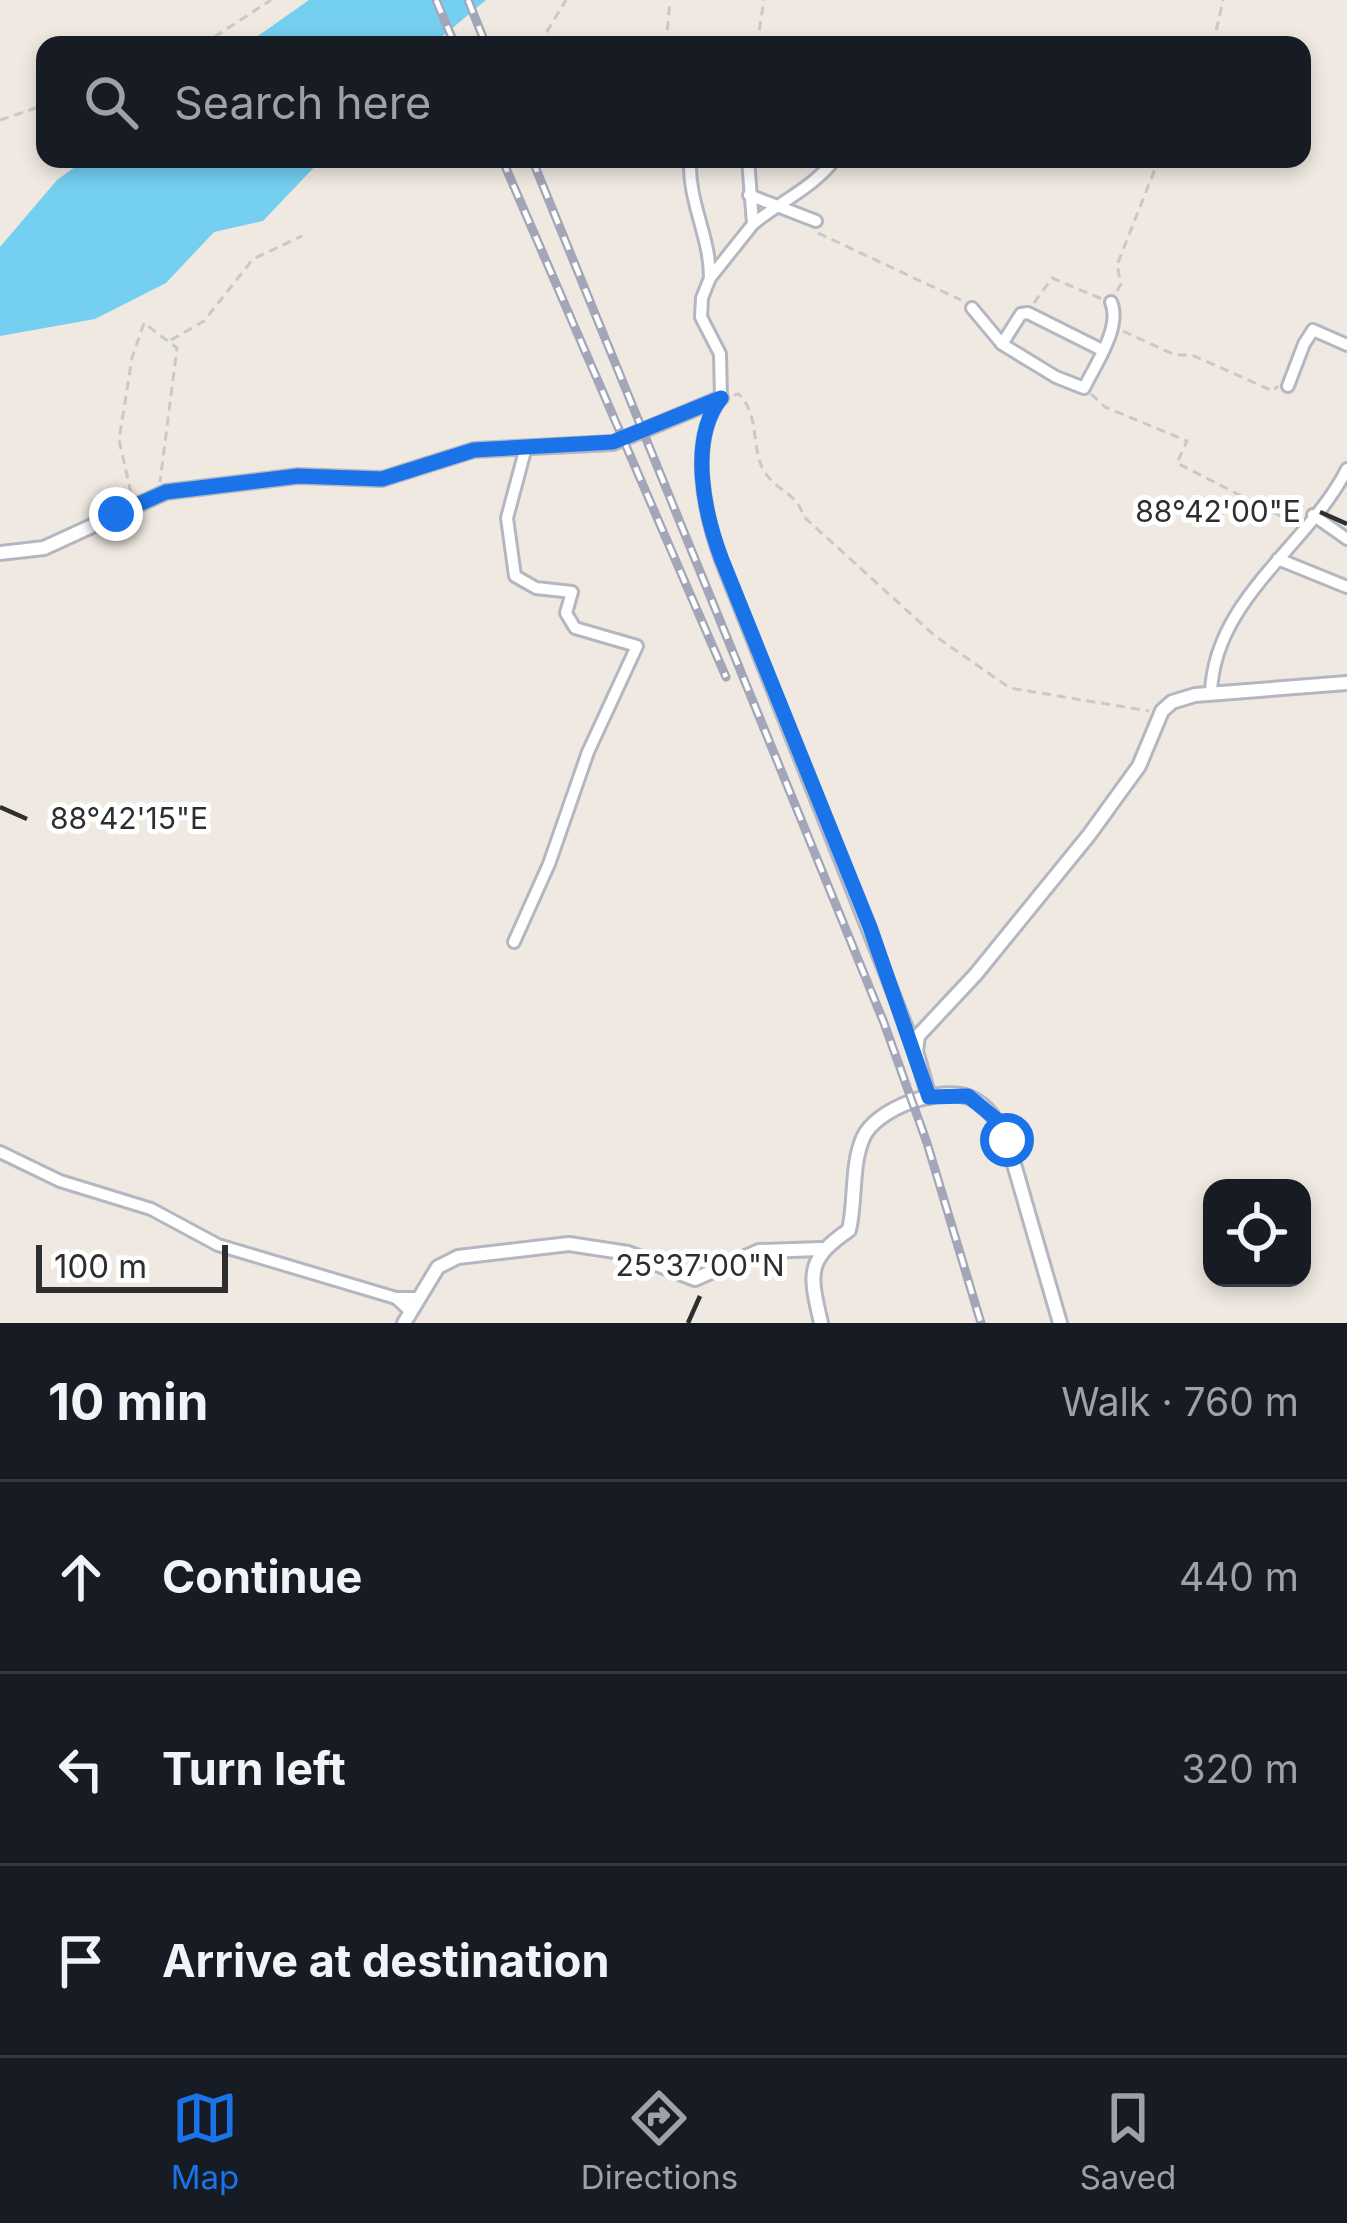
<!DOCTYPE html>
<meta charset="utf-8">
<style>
:root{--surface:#171b24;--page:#242831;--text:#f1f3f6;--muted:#9ea1a6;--line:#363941;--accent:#1a73e8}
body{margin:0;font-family:Inter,sans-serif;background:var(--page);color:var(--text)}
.controls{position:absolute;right:36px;bottom:36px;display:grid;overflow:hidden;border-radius:24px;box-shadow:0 6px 18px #0003}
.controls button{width:108px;height:108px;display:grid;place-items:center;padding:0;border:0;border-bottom:3px solid var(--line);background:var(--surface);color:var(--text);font:60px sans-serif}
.scale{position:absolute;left:36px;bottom:30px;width:192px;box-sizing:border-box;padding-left:12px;border:6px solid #2e2e2e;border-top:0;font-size:33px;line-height:42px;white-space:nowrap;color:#2e2e2e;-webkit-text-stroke:9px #fff;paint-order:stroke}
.stop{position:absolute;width:36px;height:36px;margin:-27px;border:9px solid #1a73e8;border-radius:50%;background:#fff}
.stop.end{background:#1a73e8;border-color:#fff;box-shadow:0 3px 12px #0008}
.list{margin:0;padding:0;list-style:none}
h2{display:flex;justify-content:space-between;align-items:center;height:156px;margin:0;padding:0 48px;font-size:51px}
h2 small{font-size:39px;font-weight:400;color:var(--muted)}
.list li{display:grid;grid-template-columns:78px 1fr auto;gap:36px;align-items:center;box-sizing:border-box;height:192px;padding:0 48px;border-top:3px solid var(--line)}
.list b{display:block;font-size:45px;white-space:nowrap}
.list em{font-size:39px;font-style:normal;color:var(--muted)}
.icon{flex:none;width:66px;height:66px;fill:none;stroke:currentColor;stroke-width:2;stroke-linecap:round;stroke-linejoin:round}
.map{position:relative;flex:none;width:1347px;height:1323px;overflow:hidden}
.search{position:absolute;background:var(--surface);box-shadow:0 6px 18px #0003;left:36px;right:36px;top:36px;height:132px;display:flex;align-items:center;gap:30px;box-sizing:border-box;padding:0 42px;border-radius:24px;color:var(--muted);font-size:45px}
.sheet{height:732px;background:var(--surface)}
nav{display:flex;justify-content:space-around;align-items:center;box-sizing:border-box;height:168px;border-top:3px solid var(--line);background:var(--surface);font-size:33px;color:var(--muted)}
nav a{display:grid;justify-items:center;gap:6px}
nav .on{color:var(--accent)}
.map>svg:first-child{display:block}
.water{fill:#75cff0}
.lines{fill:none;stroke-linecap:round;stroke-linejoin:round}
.minor-casing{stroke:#b4b7c1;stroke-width:16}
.tertiary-casing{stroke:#b4b7c1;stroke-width:18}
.path{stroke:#c9c9c9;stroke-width:3;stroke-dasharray:9 6;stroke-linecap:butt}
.minor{stroke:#fff;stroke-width:10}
.tertiary{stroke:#fff;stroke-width:12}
.rail-casing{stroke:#a3a6b8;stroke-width:9}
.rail{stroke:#fff;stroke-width:4.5;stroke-dasharray:14;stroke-linecap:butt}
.route{stroke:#1a73e8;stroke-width:15}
.ticks{fill:none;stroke:#2e2e2e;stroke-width:4.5}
.ticks-label{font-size:30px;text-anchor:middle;fill:#2e2e2e;stroke:#fff;stroke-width:10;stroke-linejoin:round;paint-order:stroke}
</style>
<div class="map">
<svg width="1347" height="1323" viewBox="0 0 1347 1323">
<rect width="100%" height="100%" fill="#efe9e1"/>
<g class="water">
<path d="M309,0H486L432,45H245Z"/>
<path d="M86,159H322L263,221L214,232L166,283L95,319L0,336V247L57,180Z"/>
</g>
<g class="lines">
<g class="minor-casing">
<g id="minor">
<path d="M690,159C688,203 710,235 710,278"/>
<path d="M748,159L753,224L710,278L702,298L701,317L720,354L721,398C688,440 704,512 721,560L915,1048"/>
<path d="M749,195L816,221"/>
<path d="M753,224C781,201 813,188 835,159"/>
<path d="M972,308L1002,344L1056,377L1084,388C1095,365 1122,327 1111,302"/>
<path d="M1002,344L1021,314L1028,313L1102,350"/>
<path d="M1288,386L1304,344L1313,330L1347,345"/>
<path d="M1313,515L1347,539"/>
<path d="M1278,559L1347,587"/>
<path d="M1211,693C1214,599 1308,546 1347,469"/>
<path d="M514,942L549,864L588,752L637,646L575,628L566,613L572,592L536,588L515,576L507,518L526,447"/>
<path d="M0,1152L60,1181L151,1209L218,1245L396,1298"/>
<path d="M410,1311L396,1298H416"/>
</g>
</g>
<g class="tertiary-casing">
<g id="tertiary">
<path d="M0,553L44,548L166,492L298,476L382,479L474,450L613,443L721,398"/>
<path d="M929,1097L916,1051L918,1036L976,974L1089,835L1139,766L1162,711L1172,702L1195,695L1347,683"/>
<path d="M404,1323L438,1267L458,1257L569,1244L628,1253L695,1279L759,1251L821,1249"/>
<path d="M821,1323C810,1275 805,1260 849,1230C856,1201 851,1165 863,1138C876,1108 941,1085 971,1098C989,1106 998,1123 1007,1140L1060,1323"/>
</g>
</g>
<g class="path">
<path d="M202,45L271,0"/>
<path d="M539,45L566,0"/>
<path d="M666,45L670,0"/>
<path d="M757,45L764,0"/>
<path d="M1213,45L1223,0"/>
<path d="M0,120L45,105"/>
<path d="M818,233L961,300"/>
<path d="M1117,291L1121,284L1117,265L1159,159"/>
<path d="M1034,303L1052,278L1102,299"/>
<path d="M1123,331L1175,355H1192L1273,391L1278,386"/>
<path d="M171,340L204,321L253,259L302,236"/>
<path d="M1091,394L1105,407L1187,441L1177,463L1296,524"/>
<path d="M734,395L739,394C762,419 749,450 766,474C779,492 798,494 803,516L935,636L1010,688L1149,711"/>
<path d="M131,493L119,440L132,358L144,323L177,348L160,482"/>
</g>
<use href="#minor" class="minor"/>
<use href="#tertiary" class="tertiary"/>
<g class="rail-casing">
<g id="rail">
<path d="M436,0L455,45"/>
<path d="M468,0L486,45"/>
<path d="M502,159L726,677"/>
<path d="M532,159L884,1023L927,1143L981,1323"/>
</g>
</g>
<use href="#rail" class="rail"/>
</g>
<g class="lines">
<path class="route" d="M116,514L166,492L298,476L382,479L474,450L613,442L721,398C688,440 704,513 722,560L870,927L929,1097L968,1096L996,1119L1007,1140"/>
</g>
<path class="ticks" d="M1320,512L1347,524M0,807L27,819M688,1323L700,1296"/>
<g class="ticks-label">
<text x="1218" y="522">88°42'00"E</text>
<text x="129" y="829">88°42'15"E</text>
<text x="700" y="1276">25°37'00"N</text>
</g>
</svg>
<div class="controls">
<button><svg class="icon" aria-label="locate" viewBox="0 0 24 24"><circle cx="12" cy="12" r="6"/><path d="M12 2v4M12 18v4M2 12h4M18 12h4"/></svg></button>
</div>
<div class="scale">100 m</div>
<div class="stop" style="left:1007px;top:1140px"></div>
<div class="stop end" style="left:116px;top:514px"></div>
<div class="search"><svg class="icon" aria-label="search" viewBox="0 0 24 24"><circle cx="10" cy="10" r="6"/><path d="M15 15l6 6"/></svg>Search here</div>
</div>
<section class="sheet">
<h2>10 min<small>Walk · 760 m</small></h2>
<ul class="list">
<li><svg class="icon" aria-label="ahead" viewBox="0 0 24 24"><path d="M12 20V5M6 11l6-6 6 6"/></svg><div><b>Continue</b></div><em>440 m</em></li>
<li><svg class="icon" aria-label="left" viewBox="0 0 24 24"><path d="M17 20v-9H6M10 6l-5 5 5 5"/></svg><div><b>Turn left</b></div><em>320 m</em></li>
<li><svg class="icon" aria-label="arrive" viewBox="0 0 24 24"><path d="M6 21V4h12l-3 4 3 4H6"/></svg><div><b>Arrive at destination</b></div></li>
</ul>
</section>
<nav>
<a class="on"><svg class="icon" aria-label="map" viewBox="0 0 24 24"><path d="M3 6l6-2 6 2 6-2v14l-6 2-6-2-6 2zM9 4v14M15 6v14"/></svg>Map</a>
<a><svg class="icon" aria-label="directions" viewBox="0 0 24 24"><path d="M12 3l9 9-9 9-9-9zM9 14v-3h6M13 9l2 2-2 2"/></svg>Directions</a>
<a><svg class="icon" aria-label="saved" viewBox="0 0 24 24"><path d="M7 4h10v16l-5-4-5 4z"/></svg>Saved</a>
</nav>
